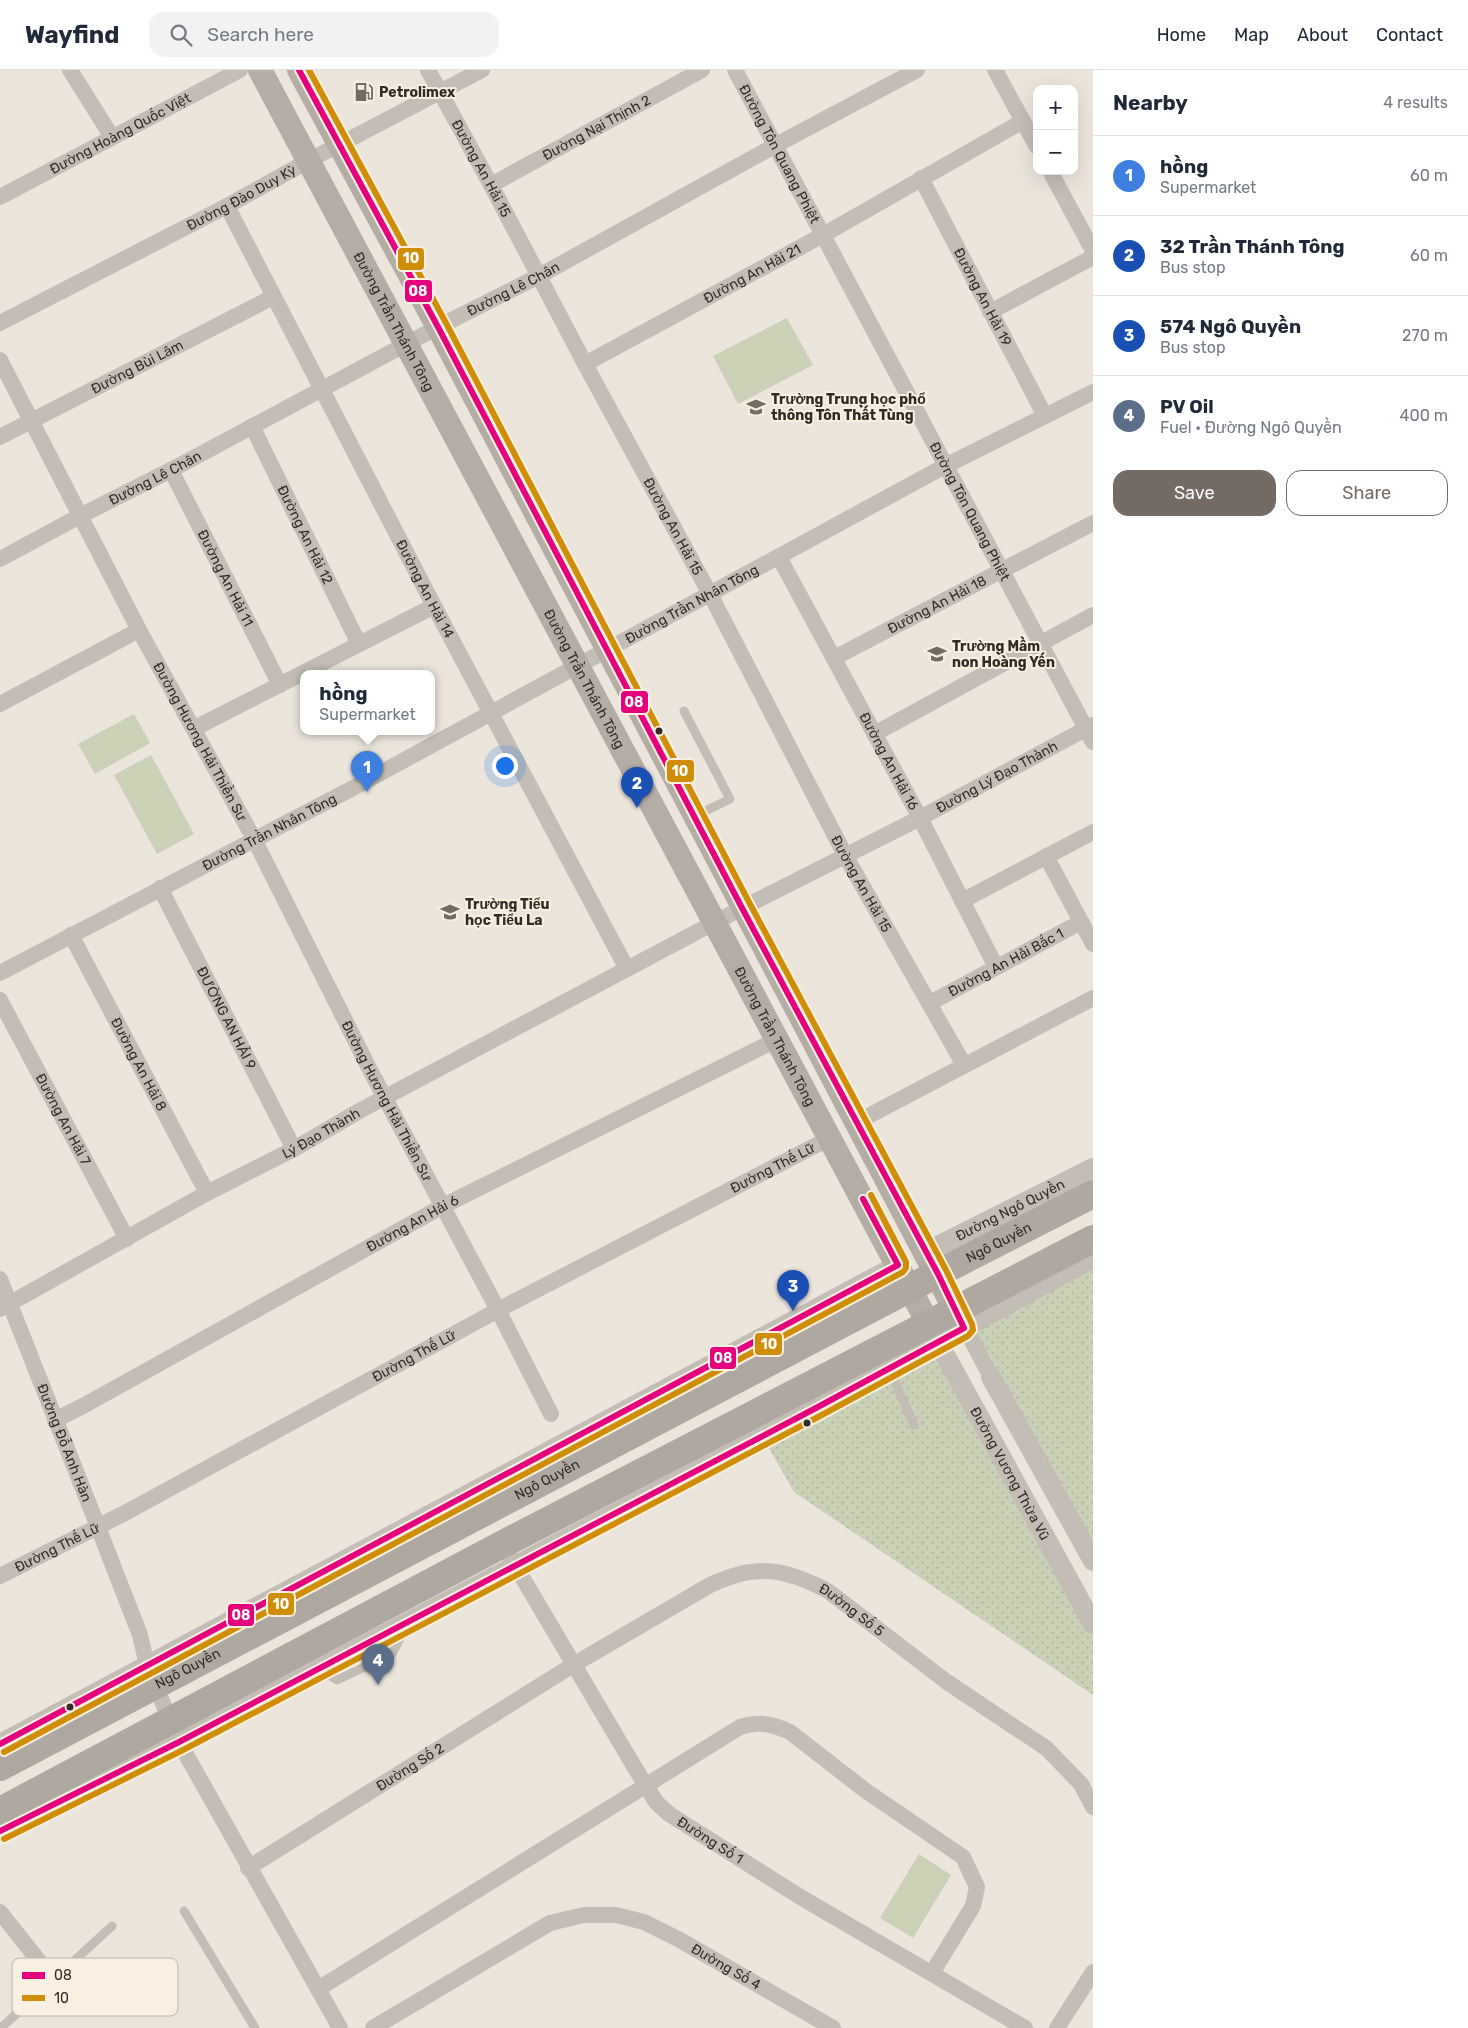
<!DOCTYPE html>
<meta charset="utf-8">
<style>
:root{--surface:#fff;--page:#f2f2f3;--text:#1f2937;--muted:#747a83;--line:#e0e1e3;--accent:#736b64}
body{margin:0;font-family:Rubik,sans-serif;background:var(--page);color:var(--text)}
.controls{position:absolute;right:15px;top:15px;display:grid;overflow:hidden;border-radius:10px;box-shadow:0 5px 20px #0002}
.controls button{width:45px;height:45px;display:grid;place-items:center;padding:0;border:0;border-bottom:1px solid var(--line);background:var(--surface);color:var(--text);font:25px sans-serif}
.you{position:absolute;left:504px;top:695px;width:18px;height:18px;margin:-12px;border:4px solid #fff;border-radius:50%;background:#1a73e8;box-shadow:0 0 0 8px #1a73e833}
.badge{display:grid;place-items:center;width:32px;height:32px;border-radius:50%;background:var(--accent);color:#fff;font-size:16px;font-weight:700}
.pin{position:absolute;translate:-50% -41px;filter:drop-shadow(0 1px 2px #0008)}
.pin::after{content:'';position:absolute;top:26px;width:18px;height:15px;background:inherit;clip-path:polygon(0 0,100% 0,50% 100%)}
.popup{position:absolute;left:300px;top:600px;width:135px;height:65px;box-sizing:border-box;display:grid;place-content:center;border-radius:10px;background:var(--surface);filter:drop-shadow(0 1px 4px #0005);font-size:16px;white-space:nowrap;color:var(--muted)}
.popup b{font-size:19px;color:var(--text)}
.popup::after{content:'';position:absolute;left:50%;top:100%;margin-left:-10px;border:10px solid transparent;border-top-color:var(--surface)}
.list{margin:0;padding:0;list-style:none}
h2{display:flex;justify-content:space-between;align-items:center;height:65px;margin:0;padding:0 20px;font-size:21px}
h2 small{font-size:16px;font-weight:400;color:var(--muted)}
.list li{display:grid;grid-template-columns:32px 1fr auto;gap:15px;align-items:center;box-sizing:border-box;height:80px;padding:0 20px;border-top:1px solid var(--line)}
.list b{display:block;font-size:19px;white-space:nowrap}
.list p{margin:0;font-size:16px;white-space:nowrap;color:var(--muted)}
.list em{font-size:16px;font-style:normal;color:var(--muted)}
.actions{display:flex;gap:10px;padding:15px 20px}
.actions a{flex:1;padding:11px 0;border:1px solid var(--accent);border-radius:15px;text-align:center;font-size:18px;color:var(--accent)}
.actions .main{background:var(--accent);color:#fff}
.icon{flex:none;width:28px;height:28px;fill:none;stroke:currentColor;stroke-width:2;stroke-linecap:round;stroke-linejoin:round}
.map{position:relative;flex:none;width:1093px;height:1958px;overflow:hidden}
header{display:flex;align-items:center;gap:30px;box-sizing:border-box;height:70px;padding:0 25px;background:var(--surface);border-bottom:1px solid var(--line)}
header strong{font-size:24px}
nav{display:flex;gap:28px;margin-inline-start:auto;font-size:18px}
.search{width:350px;height:45px;background:var(--page);display:flex;align-items:center;gap:12px;box-sizing:border-box;padding:0 18px;border-radius:15px;color:var(--muted);font-size:19px}
main{display:flex}
aside{flex:1;background:var(--surface)}
.map>svg:first-child{display:block}
.grass{fill:url(#grass-dots)}
.pitch{fill:#cad1b6}
.lines{fill:none;stroke-linecap:round;stroke-linejoin:round}
.service{stroke:#c3bdb6;stroke-width:9}
.minor{stroke:#c3bdb6;stroke-width:16}
.tertiary{stroke:#c3bdb6;stroke-width:20}
.secondary{stroke:#b4ada6;stroke-width:24}
.trunk{stroke:#aea8a0;stroke-width:28}
.bus-1-casing{stroke:#f9f0e2;stroke-width:10}
.bus-2-casing{stroke:#f9f0e2;stroke-width:10}
.bus-1{stroke:#e5007d;stroke-width:6}
.bus-2{stroke:#d08d07;stroke-width:6}
.bus-dot{fill:#332a24;stroke:#f9f0e2;stroke-width:2}
.labels{text-anchor:middle;stroke-width:4;stroke-linejoin:round;paint-order:stroke}
.poi-label{font-size:14px;font-weight:bold;fill:#332a24;stroke:#f9f0e2;text-anchor:start}
.street-label{font-size:14px;fill:#332a24;stroke:#f9f0e2}
.key{fill:#f9f0e2;stroke:#beb5a9;stroke-width:1}
.key-label{font-size:14px;fill:#332a24}
.line-badge{stroke:#f9f0e2;stroke-width:2}
.badge-label{font-size:14px;text-anchor:middle;font-weight:bold;fill:#fff}
</style>
<header>
<strong>Wayfind</strong>
<div class="search"><svg class="icon" aria-label="search" viewBox="0 0 24 24"><circle cx="10" cy="10" r="6"/><path d="M15 15l6 6"/></svg>Search here</div>
<nav><a>Home</a><a>Map</a><a>About</a><a>Contact</a></nav>
</header>
<main>
<div class="map">
<svg width="1093" height="1958" viewBox="0 0 1093 1958">
<defs>
<pattern id="grass-dots" width="8" height="8" patternUnits="userSpaceOnUse" patternTransform="scale(1.25)"><rect width="8" height="8" fill="#cad1b6"/><path d="M2 2h.1M6 6h.1" fill="none" stroke="#aeb49c" stroke-width="1.8" stroke-linecap="round"/></pattern>
</defs>
<rect width="100%" height="100%" fill="#ebe5dc"/>
<g class="grass">
<path d="M1093,1190V1491L964,1258Z"/>
<path d="M938,1272L1093,1555V1625L794,1422L762,1366Z"/>
</g>
<g class="pitch">
<path d="M787,248L813,295L738,334L713,286Z"/>
<path d="M134,644L150,673L95,704L78,674Z"/>
<path d="M151,685L194,764L157,784L114,705Z"/>
<path d="M919,1784L951,1805L913,1868L880,1848Z"/>
</g>
<g class="lines">
<g class="service">
<path d="M684,641L730,729L695,746"/>
<path d="M889,1299L914,1355"/>
<path d="M319,1599L337,1610L392,1584L406,1557"/>
<path d="M184,1841L255,1958"/>
<path d="M1,1958L112,1856"/>
</g>
<g class="minor">
<path d="M70,0L112,67"/>
<path id="s1" d="M428,0L491,115L585,294L710,524L845,785L964,995"/>
<path id="s2" d="M735,0L1093,672"/>
<path d="M995,0L1037,77"/>
<path d="M1050,101L1093,181"/>
<path id="s3" d="M921,108L1045,346"/>
<path id="s4" d="M491,115L702,0"/>
<path id="s5" d="M0,127L240,0"/>
<path id="s6" d="M227,136L434,536L627,899"/>
<path d="M990,242L1093,187"/>
<path id="s7" d="M0,253L227,136L308,91L482,0"/>
<path id="s8" d="M0,290L139,560L254,769L370,1000L498,1240L551,1344"/>
<path id="s9" d="M585,294L823,165L1023,51"/>
<path id="s10" d="M252,356L359,574"/>
<path id="s11" d="M0,367L273,227"/>
<path id="s12" d="M171,400L280,615"/>
<path id="s13" d="M779,487L920,748L996,897"/>
<path id="s14" d="M0,489L80,446L171,400L438,257L539,206L776,75L917,0"/>
<path id="s15" d="M834,588L1093,453"/>
<path d="M0,634L139,560"/>
<path d="M195,658L434,536"/>
<path d="M874,664L1093,545"/>
<path d="M1046,786L1093,874"/>
<path id="s16" d="M160,818L294,1079"/>
<path d="M962,831L1093,762"/>
<path id="s17" d="M71,865L207,1123"/>
<path id="s18" d="M0,903L353,718L945,396L1093,322"/>
<path id="s19" d="M0,930L127,1169"/>
<path id="s20" d="M930,933L1081,852"/>
<path d="M857,1052L1093,928"/>
<path id="s21" d="M0,1209L98,1457L140,1565L147,1595L179,1672L340,1958"/>
<path id="s22" d="M0,1239L207,1123L294,1079L361,1040L742,838L920,748L1093,655"/>
<path d="M959,1247L991,1307"/>
<path id="s23" d="M55,1350L83,1336L443,1136L776,970"/>
<path id="s24" d="M509,1485L635,1698L656,1732L669,1744L802,1828L1025,1958"/>
<path id="s25" d="M0,1506L125,1443L498,1240L830,1068"/>
<path id="s26" d="M248,1798L573,1595L710,1515C756,1493 784,1498 828,1521L947,1612L1046,1678L1081,1714L1093,1737"/>
<path d="M0,1842L54,1910"/>
<path d="M318,1919L740,1657C759,1651 772,1654 790,1662L866,1721L963,1787L977,1817L973,1836L932,1903"/>
<path id="s27" d="M373,1958L550,1853L584,1845H616L644,1852L680,1870L833,1958"/>
<path d="M1057,1958L1093,1902"/>
</g>
<g class="tertiary">
<path id="s28" d="M926,1182L1093,1098"/>
<path id="s29" d="M938,1272L1093,1554"/>
<path d="M991,1307L1093,1491"/>
<path d="M0,1674L898,1195"/>
<path d="M0,1761L179,1672L816,1338L1093,1188"/>
</g>
<g class="secondary">
<path id="s30" d="M260,0L928,1253"/>
<path d="M299,0L438,257L955,1240"/>
</g>
<g class="trunk">
<path id="s31" d="M0,1697L952,1196L1093,1124"/>
<path d="M0,1741L503,1474L1093,1169"/>
</g>
<g class="bus-1-casing">
<g id="bus-1">
<path d="M0,1674L898,1195L863,1129"/>
<path d="M0,1761L179,1672L816,1338L964,1258L938,1204L742,838L438,257L299,0"/>
</g>
</g>
<g class="bus-2-casing">
<g id="bus-2">
<path d="M4,1682L903,1202L906,1198V1192L871,1125"/>
<path d="M4,1769L183,1680L820,1346L968,1266L973,1260L972,1254L946,1200L750,834L446,253L309,0"/>
</g>
</g>
<use href="#bus-1" class="bus-1"/>
<use href="#bus-2" class="bus-2"/>
</g>
<defs>
<g id="fuel-bare" transform="scale(1.5)"><path d="M-5.5-6h7V0h2V4h1.3V-2.5L3-4.5l.8-.8L6-3V5H2.5V1h-1V6h-7ZM-4.2-4.7v3.2H.2V-4.7Z" fill="#736b64" stroke="#f9f0e2" stroke-width="2.5" paint-order="stroke"/></g>
<g id="school-bare" transform="scale(1.5)"><path d="M0-5L7-2L0 1L-7-2ZM-4 1L0 2.5L4 1V4Q0 6-4 4Z" fill="#736b64" stroke="#f9f0e2" stroke-width="2.5" paint-order="stroke"/></g>
</defs>
<g fill-rule="evenodd">
<use href="#fuel-bare" x="364" y="22"/>
<use href="#school-bare" x="756" y="337"/>
<use href="#school-bare" x="937" y="584"/>
<use href="#school-bare" x="450" y="842"/>
</g>
<g class="bus-dot">
<circle cx="659" cy="661" r="4.5"/>
<circle cx="807" cy="1353" r="4.5"/>
<circle cx="70" cy="1637" r="4.5"/>
</g>
<g class="labels">
<g class="poi-label">
<text x="379" y="27">Petrolimex</text>
<text x="771" y="334">Trường Trung học phổ<tspan x="771" dy="16">thông Tôn Thất Tùng</tspan></text>
<text x="952" y="581">Trường Mầm<tspan x="952" dy="16">non Hoàng Yến</tspan></text>
<text x="465" y="839">Trường Tiểu<tspan x="465" dy="16">học Tiểu La</tspan></text>
</g>
<g class="street-label">
<text dy="5" stroke="none"><textPath href="#s4" startOffset="120">Đường Nại Thịnh 2</textPath></text>
<text dy="5" stroke="none"><textPath href="#s5" startOffset="136">Đường Hoàng Quốc Việt</textPath></text>
<text dy="5" stroke="none"><textPath href="#s2" startOffset="95">Đường Tôn Quang Phiệt</textPath></text>
<text dy="5" stroke="none"><textPath href="#s1" startOffset="112">Đường An Hải 15</textPath></text>
<text dy="5" stroke="none"><textPath href="#s7" startOffset="272">Đường Đào Duy Kỳ</textPath></text>
<text dy="5" stroke="none"><textPath href="#s9" startOffset="190">Đường An Hải 21</textPath></text>
<text dy="5" stroke="none"><textPath href="#s14" startOffset="580">Đường Lê Chân</textPath></text>
<text dy="5" stroke="none"><textPath href="#s3" startOffset="134">Đường An Hải 19</textPath></text>
<text dy="5" stroke="none"><textPath href="#s30" startOffset="285">Đường Trần Thánh Tông</textPath></text>
<text dy="5" stroke="none"><textPath href="#s11" startOffset="154">Đường Bùi Lâm</textPath></text>
<text dy="5" stroke="none"><textPath href="#s14" startOffset="175">Đường Lê Chân</textPath></text>
<text dy="5" stroke="none"><textPath href="#s2" startOffset="500">Đường Tôn Quang Phiệt</textPath></text>
<text dy="5" stroke="none"><textPath href="#s1" startOffset="518">Đường An Hải 15</textPath></text>
<text dy="5" stroke="none"><textPath href="#s10" startOffset="121">Đường An Hải 12</textPath></text>
<text dy="5" stroke="none"><textPath href="#s12" startOffset="121">Đường An Hải 11</textPath></text>
<text dy="5" stroke="none"><textPath href="#s6" startOffset="431">Đường An Hải 14</textPath></text>
<text dy="5" stroke="none"><textPath href="#s18" startOffset="784">Đường Trần Nhân Tông</textPath></text>
<text dy="5" stroke="none"><textPath href="#s15" startOffset="116">Đường An Hải 18</textPath></text>
<text dy="5" stroke="none"><textPath href="#s30" startOffset="690">Đường Trần Thánh Tông</textPath></text>
<text dy="5" stroke="none"><textPath href="#s8" startOffset="431">Đường Hương Hải Thiền Sư</textPath></text>
<text dy="5" stroke="none"><textPath href="#s13" startOffset="232">Đường An Hải 16</textPath></text>
<text dy="5" stroke="none"><textPath href="#s22" startOffset="1130">Đường Lý Đạo Thành</textPath></text>
<text dy="5" stroke="none"><textPath href="#s18" startOffset="304">Đường Trần Nhân Tông</textPath></text>
<text dy="5" stroke="none"><textPath href="#s1" startOffset="922">Đường An Hải 15</textPath></text>
<text dy="5" stroke="none"><textPath href="#s20" startOffset="86">Đường An Hải Bắc 1</textPath></text>
<text dy="5" stroke="none"><textPath href="#s16" startOffset="146">ĐƯỜNG AN HẢl 9</textPath></text>
<text dy="5" stroke="none"><textPath href="#s30" startOffset="1095">Đường Trần Thánh Tông</textPath></text>
<text dy="5" stroke="none"><textPath href="#s17" startOffset="146">Đường An Hải 8</textPath></text>
<text dy="5" stroke="none"><textPath href="#s8" startOffset="836">Đường Hương Hải Thiền Sư</textPath></text>
<text dy="5" stroke="none"><textPath href="#s19" startOffset="135">Đường An Hải 7</textPath></text>
<text dy="5" stroke="none"><textPath href="#s22" startOffset="366">Lý Đạo Thành</textPath></text>
<text dy="5" stroke="none"><textPath href="#s25" startOffset="874">Đường Thế Lữ</textPath></text>
<text dy="5" stroke="none"><textPath href="#s28" startOffset="94">Đường Ngô Quyền</textPath></text>
<text dy="5" stroke="none"><textPath href="#s23" startOffset="408">Đường An Hải 6</textPath></text>
<text dy="5" stroke="none"><textPath href="#s31" startOffset="1128">Ngô Quyền</textPath></text>
<text dy="5" stroke="none"><textPath href="#s25" startOffset="469">Đường Thế Lữ</textPath></text>
<text dy="5" stroke="none"><textPath href="#s21" startOffset="176">Đường Đỗ Anh Hàn</textPath></text>
<text dy="5" stroke="none"><textPath href="#s29" startOffset="150">Đường Vương Thừa Vũ</textPath></text>
<text dy="5" stroke="none"><textPath href="#s31" startOffset="618">Ngô Quyền</textPath></text>
<text dy="5" stroke="none"><textPath href="#s25" startOffset="64">Đường Thế Lữ</textPath></text>
<text dy="5" stroke="none"><textPath href="#s26" startOffset="696">Đường Số 5</textPath></text>
<text dy="5" stroke="none"><textPath href="#s31" startOffset="212">Ngô Quyền</textPath></text>
<text dy="5" stroke="none"><textPath href="#s26" startOffset="191">Đường Số 2</textPath></text>
<text dy="5" stroke="none"><textPath href="#s24" startOffset="354">Đường Số 1</textPath></text>
<text dy="5" stroke="none"><textPath href="#s27" startOffset="395">Đường Số 4</textPath></text>
</g>
</g>
<rect x="12" y="1888" width="166" height="58" rx="8" class="key"/>
<rect x="22" y="1902" width="23" height="7" fill="#e5007d"/>
<rect x="22" y="1925" width="23" height="6" fill="#d08d07"/>
<g class="key-label">
<text x="54" y="1910">08</text>
<text x="54" y="1933">10</text>
</g>
<g class="line-badge">
<rect x="397" y="177" width="28" height="24" rx="5" fill="#d08d07"/>
<rect x="404" y="209" width="29" height="24" rx="5" fill="#e5007d"/>
<rect x="620" y="620" width="29" height="24" rx="5" fill="#e5007d"/>
<rect x="666" y="689" width="29" height="24" rx="5" fill="#d08d07"/>
<rect x="754" y="1262" width="29" height="24" rx="5" fill="#d08d07"/>
<rect x="709" y="1276" width="28" height="24" rx="5" fill="#e5007d"/>
<rect x="267" y="1522" width="28" height="24" rx="5" fill="#d08d07"/>
<rect x="227" y="1533" width="28" height="24" rx="5" fill="#e5007d"/>
</g>
<g class="badge-label">
<text x="411" y="193">10</text>
<text x="418" y="226">08</text>
<text x="634" y="637">08</text>
<text x="680" y="706">10</text>
<text x="769" y="1279">10</text>
<text x="723" y="1293">08</text>
<text x="281" y="1539">10</text>
<text x="241" y="1550">08</text>
</g>
</svg>
<div class="controls">
<button>+</button>
<button>−</button>
</div>
<div class="you"></div>
<div class="pin badge" style="left:367px;top:722px;background:#3f7fe0">1</div>
<div class="popup"><b>hồng</b>Supermarket</div>
<div class="pin badge" style="left:637px;top:738px;background:#1a4fb4">2</div>
<div class="pin badge" style="left:793px;top:1241px;background:#1a4fb4">3</div>
<div class="pin badge" style="left:378px;top:1615px;background:#5c6f8a">4</div>
</div>
<aside>
<h2>Nearby<small>4 results</small></h2>
<ul class="list">
<li><span class="badge" style="background:#3f7fe0">1</span><div><b>hồng</b><p>Supermarket</p></div><em>60 m</em></li>
<li><span class="badge" style="background:#1a4fb4">2</span><div><b>32 Trần Thánh Tông</b><p>Bus stop</p></div><em>60 m</em></li>
<li><span class="badge" style="background:#1a4fb4">3</span><div><b>574 Ngô Quyền</b><p>Bus stop</p></div><em>270 m</em></li>
<li><span class="badge" style="background:#5c6f8a">4</span><div><b>PV Oil</b><p>Fuel · Đường Ngô Quyền</p></div><em>400 m</em></li>
</ul>
<div class="actions"><a class="main">Save</a><a>Share</a></div>
</aside>
</main>
